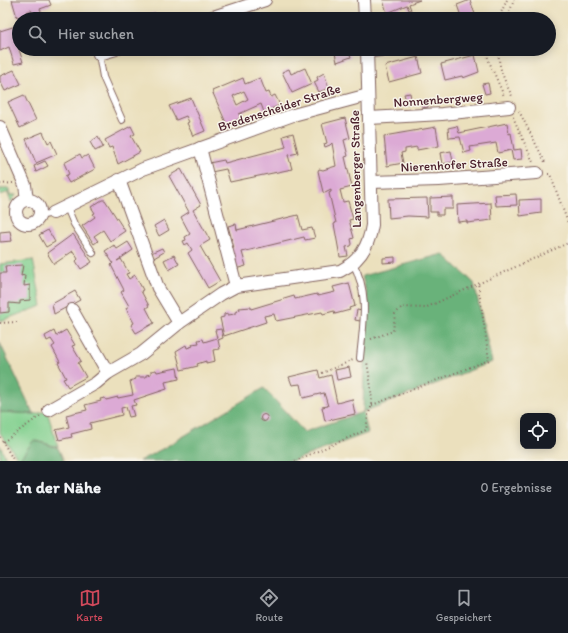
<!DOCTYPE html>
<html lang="de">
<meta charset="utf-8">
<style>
:root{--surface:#171b24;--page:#20242c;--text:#f1f3f6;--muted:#9ea1a6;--line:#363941;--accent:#d1495b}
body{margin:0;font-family:Itim,sans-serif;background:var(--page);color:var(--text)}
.controls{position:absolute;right:12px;bottom:12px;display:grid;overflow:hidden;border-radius:8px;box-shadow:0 2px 10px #0003}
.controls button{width:36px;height:36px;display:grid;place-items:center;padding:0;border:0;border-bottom:1px solid var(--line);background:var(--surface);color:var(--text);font:20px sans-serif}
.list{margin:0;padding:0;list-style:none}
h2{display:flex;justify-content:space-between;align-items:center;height:52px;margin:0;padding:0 16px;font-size:17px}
h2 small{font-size:13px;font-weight:400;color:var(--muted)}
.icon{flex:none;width:22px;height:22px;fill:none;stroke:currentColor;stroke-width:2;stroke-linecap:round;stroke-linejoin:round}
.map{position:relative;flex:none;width:568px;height:461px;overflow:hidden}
.search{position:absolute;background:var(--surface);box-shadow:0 2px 10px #0003;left:12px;right:12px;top:12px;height:44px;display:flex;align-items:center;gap:10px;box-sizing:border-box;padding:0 14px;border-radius:22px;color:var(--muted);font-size:15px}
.sheet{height:116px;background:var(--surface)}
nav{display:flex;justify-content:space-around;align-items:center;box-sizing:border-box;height:56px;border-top:1px solid var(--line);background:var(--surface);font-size:11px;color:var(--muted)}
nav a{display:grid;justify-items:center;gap:2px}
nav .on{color:var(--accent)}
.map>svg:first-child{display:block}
.green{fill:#82d08f;stroke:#66785d}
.forest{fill:#69b27a;stroke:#5a6852}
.building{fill:#dcaad5;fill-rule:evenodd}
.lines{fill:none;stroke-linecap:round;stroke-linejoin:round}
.service-casing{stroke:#82635e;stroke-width:8}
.minor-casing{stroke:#82635e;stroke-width:14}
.path{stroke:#82635e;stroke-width:2;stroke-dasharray:1 3;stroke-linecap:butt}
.service{stroke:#fff;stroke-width:6}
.minor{stroke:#fff;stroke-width:12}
.labels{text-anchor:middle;stroke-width:3;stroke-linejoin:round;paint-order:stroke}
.street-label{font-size:13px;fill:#4a1f2b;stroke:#f7f3e8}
</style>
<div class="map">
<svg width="568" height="461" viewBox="0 0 568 461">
<rect width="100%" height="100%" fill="#f7f3e8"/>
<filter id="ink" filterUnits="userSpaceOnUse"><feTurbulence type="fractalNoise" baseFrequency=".025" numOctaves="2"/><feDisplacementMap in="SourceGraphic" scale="8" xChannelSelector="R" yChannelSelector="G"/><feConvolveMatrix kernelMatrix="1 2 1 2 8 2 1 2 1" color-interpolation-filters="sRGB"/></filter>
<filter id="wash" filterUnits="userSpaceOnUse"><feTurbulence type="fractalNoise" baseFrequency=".012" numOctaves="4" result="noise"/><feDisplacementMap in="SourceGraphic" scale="16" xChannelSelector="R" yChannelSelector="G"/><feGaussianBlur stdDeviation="0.9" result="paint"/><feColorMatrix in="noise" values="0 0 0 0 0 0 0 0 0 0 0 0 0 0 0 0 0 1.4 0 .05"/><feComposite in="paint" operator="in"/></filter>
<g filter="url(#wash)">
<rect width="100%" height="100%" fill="#ebe0bd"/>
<g class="green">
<path d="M0,189H9V195H16L11,202L8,194L9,192L0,195Z"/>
<path d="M33,260L42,306L0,321V264Z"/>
<path d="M47,411L58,447L34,440L19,460L0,433V412L35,414Z"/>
<path d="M0,445L7,461H0Z"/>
</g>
<g class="forest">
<path d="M443,254L474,283L492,362L363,412L368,433L292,461H139L164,448L264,388L304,432L363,412L364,358L368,301L362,276Z"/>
<path d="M0,343L33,413L35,414L0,412Z"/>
<path d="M34,440L58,448L64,461H20L19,460Z"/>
</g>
<g id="blocks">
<g class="building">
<path d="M12,0H49L51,5L40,9L42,13L34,16L31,10L26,12L27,14L17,17Z"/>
<path d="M383,0H420L409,4L411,10H409L407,5L387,13Z"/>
<path d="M470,0L476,17L462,19L457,5Z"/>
<path d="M155,13L157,19H147L146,15Z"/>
<path d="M19,25V43H17L23,62L14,64L9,47L0,51V31Z"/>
<path d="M334,49H348L351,57L337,62Z"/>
<path d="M475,55L479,72L463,78L462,76L445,80L441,64Z"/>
<path d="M418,57L422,73L389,82L385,66Z"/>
<path d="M305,68L312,84L292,93L282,72L289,69L291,74Z"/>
<path d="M14,70L21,84L5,91L0,81V76Z"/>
<path d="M324,73L329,88L319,92L314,82L318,80L317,77Z"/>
<path d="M243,78L245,84L260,78L266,93L269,92L271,97L275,95L280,105L264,112L261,104L239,114L241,118L227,125L212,91ZM244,91L248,99L237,105L233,96Z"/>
<path d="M488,83L490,93L485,94L482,84Z"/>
<path d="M410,93L412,103L407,104L404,94Z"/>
<path d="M24,95L36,120L20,128L8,102Z"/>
<path d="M191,98L205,131L193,136L187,123L189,122L186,116L176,120L169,106Z"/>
<path d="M426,100L428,107L422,108L421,101Z"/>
<path d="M345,118L350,138L344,140L348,156L345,157L352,187L340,190L343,202L348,201L353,219L349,220L354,238L351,239L352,244L351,246L346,247L348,256L340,257L334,224L336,223L329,193L331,192V190L325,193L323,192L318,171L319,169L323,170L336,166L332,143L330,145L325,147L324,144L327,143L322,124Z"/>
<path d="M507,123L509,134L511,133L514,150L521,149L522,159L513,160L511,150L498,153L496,143L470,147L471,151L464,153L460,137L449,138L448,128L457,126L459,133Z"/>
<path d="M131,126L135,134L131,136L140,152L118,164L112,147L109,148L105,140Z"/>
<path d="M436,127L439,146L417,150V147L405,149V152L401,153L403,163L387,166L384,136Z"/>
<path d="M43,132L48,143L51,141L57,154L36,163L26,139Z"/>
<path d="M293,133L298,153L288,155L292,169L230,182L226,169L211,172L209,163L224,160L225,163L286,147L283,136Z"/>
<path d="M98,137L103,147L95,151L90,142Z"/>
<path d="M451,151L453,162L442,164L440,153Z"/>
<path d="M80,154L82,158L88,155L95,169L69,183L65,176L69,174L64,163Z"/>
<path d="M45,161L48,166L36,172L34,166Z"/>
<path d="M181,169L201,205L193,210L210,240L200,246L220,281L208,288L188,253L192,250L188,243L185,245L183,241L186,240L185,237L190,234L181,217L189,212L169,176Z"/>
<path d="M516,194L517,205L496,206L495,195Z"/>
<path d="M453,197V209H443V215H437V212H430V198Z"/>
<path d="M427,198L428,217L408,216L389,218L388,199Z"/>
<path d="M541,199V213L520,216L519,200Z"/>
<path d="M102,200H105L125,231L110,241L103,230L94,236L98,241L94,244L82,226L95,217L93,214L95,213L91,207Z"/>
<path d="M491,203L492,220L467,223V221L458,222L457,205Z"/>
<path d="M298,215L302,230L312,228L315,238L305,240L304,237L242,252L246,266L235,269L230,248H234L228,226L236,224L237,230Z"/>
<path d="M164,220L169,230L159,236L154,226Z"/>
<path d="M48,230L55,242L46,247L39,235Z"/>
<path d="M10,231L12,241L0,242V232Z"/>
<path d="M73,234L92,262L81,269L76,261L78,259L73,251L54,264L47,253Z"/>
<path d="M128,242L133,250L117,261L121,259L129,273L126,274L129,279L135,275L143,290L141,291L149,306L146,308L154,323L136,333L131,325L134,323L126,308L129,306L121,292L124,290L111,265L113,263L105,251L114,245L117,249Z"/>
<path d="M162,248L164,252L154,258L151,253Z"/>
<path d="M174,255L179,264L169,270L164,260Z"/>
<path d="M395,257V262L383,263V258Z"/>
<path d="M23,265L21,276L25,275L24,286L30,285V300L20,301V304L9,303V312L0,313V273H6L5,266Z"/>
<path d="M349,283L355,306L349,308L350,310L335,314L334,311L323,314L322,312L276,321L274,314L264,316L266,322L224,336L220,318L224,317V314L228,313V315L235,314V312L240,310L239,308L251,307V309L294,296L295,299L317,294L318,296L335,292L333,287Z"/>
<path d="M75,291L80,300L54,314L52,304Z"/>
<path d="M357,310L362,311L360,321L355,320Z"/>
<path d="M221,329L223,338L218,340L220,349L213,350L215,361L206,363V361L197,364L198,366L181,370L176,351L186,345L187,348L193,346L192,344L199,343L198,340L203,339L204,342L217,338L215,330Z"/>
<path d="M66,330L75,345L72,346L81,361L78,363L86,377L68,387L63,379L66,378L58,363L60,362L52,347L55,345L51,339L47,341L45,336L54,331L56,336Z"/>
<path d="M349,367L351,377L337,380L335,370Z"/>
<path d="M177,368L179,379L165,382L167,389L134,400L136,405L131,406L134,416L129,417L126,407L121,408L122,415L90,423L91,429L71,434L72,437L59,440L56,430L69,427L66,415L87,410L85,405L101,401L100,399L105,398L106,400L118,397V398L133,395L130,381L136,379L135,377H146V375L151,374V371L156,370L157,372Z"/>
<path d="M318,370L320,378L331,375L337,403L352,399L355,414L325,421L322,407L328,406L324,393L303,398L300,384L292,385L289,377Z"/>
<circle cx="264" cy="418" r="3.5"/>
</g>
</g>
</g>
<g filter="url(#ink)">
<use href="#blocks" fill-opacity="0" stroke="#82635e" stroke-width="1"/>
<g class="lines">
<g class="service-casing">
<g id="service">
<path d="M99,54L103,77L122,120"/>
<path d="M66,205L74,224L93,253"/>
<path d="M39,216L53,213"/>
<path d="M353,263C370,295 363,324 360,358"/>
</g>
</g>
<g class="minor-casing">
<g id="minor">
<path d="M364,0L365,19"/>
<path d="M207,19L265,0"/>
<path d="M367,52L386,49"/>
<path d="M99,54L116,49"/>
<path d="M369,118L442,114L509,107"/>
<path d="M0,127L25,185L27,200"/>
<path d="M200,148L236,286"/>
<path d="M119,180L158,288L179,323"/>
<path d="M371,182L439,180L537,173"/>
<circle cx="28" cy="212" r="12"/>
<path d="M53,213L143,169L293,115L368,95"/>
<path d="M72,310L108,373"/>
<path d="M49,410L96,383L108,373L141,354L179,323L221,294L236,286L340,271C360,261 369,246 372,225L367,49"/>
</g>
</g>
<g class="path">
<path d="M498,19L507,0"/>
<path d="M507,19L514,0"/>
<path d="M487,49L488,59L504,96"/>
<path d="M499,49C497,65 505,82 512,96"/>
<path d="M519,111L546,164"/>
<path d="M513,117L533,162"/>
<path d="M548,174H550L568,223"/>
<path d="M0,184L13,183"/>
<path d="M0,323L18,322"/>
<path d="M371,339L393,331L395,314L402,307L425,308L568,243"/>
<path d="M322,373L353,360"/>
<path d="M372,405L489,360L478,283"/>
<path d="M0,437L14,461"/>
<path d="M3,442L40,416"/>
<path d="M295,461L366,430L368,415L372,405L371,387L367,362"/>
</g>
<use href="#service" class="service"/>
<use href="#minor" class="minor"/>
</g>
</g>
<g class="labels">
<g class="street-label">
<text transform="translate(438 99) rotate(-4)" y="5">Nonnenbergweg</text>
<text transform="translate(279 107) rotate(-18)" y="5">Bredenscheider Straße</text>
<text transform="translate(454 164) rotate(-3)" y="5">Nierenhofer Straße</text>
<text transform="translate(355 169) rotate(-91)" y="5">Langenberger Straße</text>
</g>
</g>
</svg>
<div class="controls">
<button><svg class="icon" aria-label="locate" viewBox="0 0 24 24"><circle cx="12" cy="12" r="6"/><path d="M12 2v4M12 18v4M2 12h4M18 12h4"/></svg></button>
</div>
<div class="search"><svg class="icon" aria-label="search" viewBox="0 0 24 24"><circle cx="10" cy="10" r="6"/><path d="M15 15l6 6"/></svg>Hier suchen</div>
</div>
<section class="sheet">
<h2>In der Nähe<small>0 Ergebnisse</small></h2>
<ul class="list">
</ul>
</section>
<nav>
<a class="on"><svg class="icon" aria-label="map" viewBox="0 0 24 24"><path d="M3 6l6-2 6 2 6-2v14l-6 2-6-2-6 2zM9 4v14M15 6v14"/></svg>Karte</a>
<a><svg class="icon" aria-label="directions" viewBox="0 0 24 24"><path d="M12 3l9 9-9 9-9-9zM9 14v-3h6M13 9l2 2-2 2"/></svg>Route</a>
<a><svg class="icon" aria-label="saved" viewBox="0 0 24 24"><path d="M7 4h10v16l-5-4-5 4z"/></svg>Gespeichert</a>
</nav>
